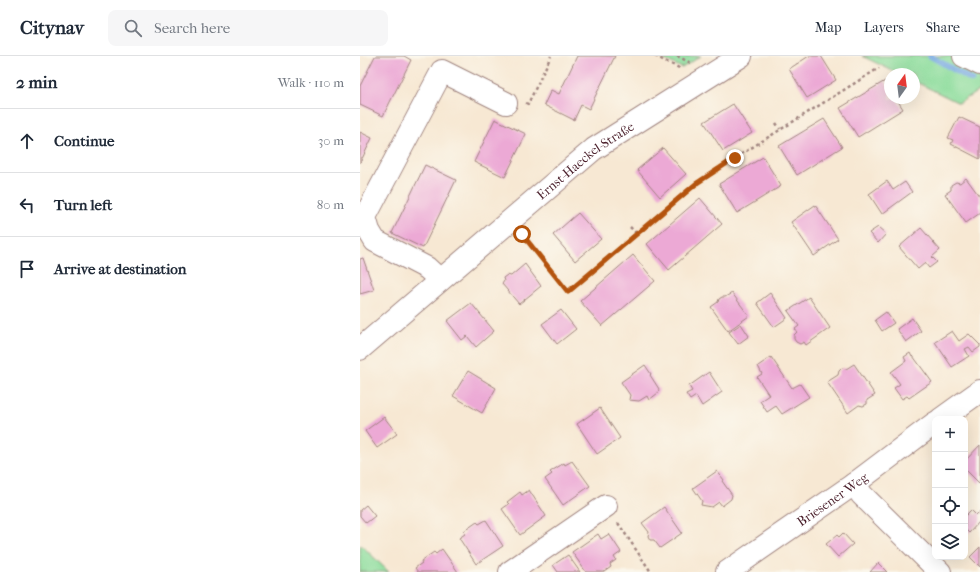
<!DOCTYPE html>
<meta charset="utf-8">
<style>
:root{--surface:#fff;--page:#f6f6f7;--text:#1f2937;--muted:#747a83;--line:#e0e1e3}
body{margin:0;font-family:"IM FELL French Canon",serif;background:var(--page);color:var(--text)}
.controls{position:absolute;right:12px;bottom:12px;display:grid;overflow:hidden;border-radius:8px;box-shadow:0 4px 16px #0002}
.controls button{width:36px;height:36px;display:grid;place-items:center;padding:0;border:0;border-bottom:1px solid var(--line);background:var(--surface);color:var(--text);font:20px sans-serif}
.compass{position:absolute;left:524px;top:12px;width:36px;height:36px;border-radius:50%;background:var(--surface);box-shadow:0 4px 16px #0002;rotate:14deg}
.stop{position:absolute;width:12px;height:12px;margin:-9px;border:3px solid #b45309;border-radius:50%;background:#fff}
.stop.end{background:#b45309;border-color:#fff;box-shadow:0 1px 4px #0008}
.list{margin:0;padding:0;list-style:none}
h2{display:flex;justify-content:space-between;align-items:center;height:52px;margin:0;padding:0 16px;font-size:17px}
h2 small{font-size:13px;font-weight:400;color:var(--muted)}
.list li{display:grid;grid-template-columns:26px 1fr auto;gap:12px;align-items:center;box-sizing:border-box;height:64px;padding:0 16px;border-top:1px solid var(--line)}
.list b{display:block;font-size:15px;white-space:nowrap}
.list em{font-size:13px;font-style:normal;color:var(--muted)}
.icon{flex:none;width:22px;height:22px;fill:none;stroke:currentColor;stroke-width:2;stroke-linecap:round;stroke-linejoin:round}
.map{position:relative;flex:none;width:620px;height:516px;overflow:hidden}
header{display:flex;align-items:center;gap:24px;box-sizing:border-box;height:56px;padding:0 20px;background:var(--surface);border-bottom:1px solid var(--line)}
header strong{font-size:19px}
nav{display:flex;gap:22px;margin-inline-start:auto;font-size:14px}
.search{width:280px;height:36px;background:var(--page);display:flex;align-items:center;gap:10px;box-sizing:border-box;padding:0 14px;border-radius:8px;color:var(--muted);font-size:15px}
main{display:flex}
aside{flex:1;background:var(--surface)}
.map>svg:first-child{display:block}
.green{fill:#8ddd9d;stroke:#6c7e64}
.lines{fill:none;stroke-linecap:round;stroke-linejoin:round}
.stream{stroke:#76a9e2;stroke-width:5.5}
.building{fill:#eca9d5}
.minor-casing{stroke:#a0847f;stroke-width:24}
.path{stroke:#a0847f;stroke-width:2.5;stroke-dasharray:3 3;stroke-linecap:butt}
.minor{stroke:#fff;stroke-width:22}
.route{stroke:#b45309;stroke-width:5}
.labels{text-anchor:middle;stroke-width:3;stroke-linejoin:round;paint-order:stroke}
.street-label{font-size:13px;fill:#4a1f2b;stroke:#fbf7ec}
</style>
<header>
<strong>Citynav</strong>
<div class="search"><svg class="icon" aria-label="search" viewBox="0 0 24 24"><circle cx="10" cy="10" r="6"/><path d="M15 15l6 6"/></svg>Search here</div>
<nav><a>Map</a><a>Layers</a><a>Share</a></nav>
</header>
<main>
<aside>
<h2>2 min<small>Walk · 110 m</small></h2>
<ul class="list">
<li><svg class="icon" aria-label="ahead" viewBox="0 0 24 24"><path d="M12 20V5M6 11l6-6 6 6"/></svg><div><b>Continue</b></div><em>30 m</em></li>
<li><svg class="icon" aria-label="left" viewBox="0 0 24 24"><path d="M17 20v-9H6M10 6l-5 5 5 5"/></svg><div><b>Turn left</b></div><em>80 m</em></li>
<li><svg class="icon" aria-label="arrive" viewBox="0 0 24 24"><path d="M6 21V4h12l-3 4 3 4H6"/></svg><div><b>Arrive at destination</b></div></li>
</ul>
</aside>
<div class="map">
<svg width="620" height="516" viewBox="0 0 620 516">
<rect width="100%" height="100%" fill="#fbf7ec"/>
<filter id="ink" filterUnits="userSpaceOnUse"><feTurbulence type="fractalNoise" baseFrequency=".025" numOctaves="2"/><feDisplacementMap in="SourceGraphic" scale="8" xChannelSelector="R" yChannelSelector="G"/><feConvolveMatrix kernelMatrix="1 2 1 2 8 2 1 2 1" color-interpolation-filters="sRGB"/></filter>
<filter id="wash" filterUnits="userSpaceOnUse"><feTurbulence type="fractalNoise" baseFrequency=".012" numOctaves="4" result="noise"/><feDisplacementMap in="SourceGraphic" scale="16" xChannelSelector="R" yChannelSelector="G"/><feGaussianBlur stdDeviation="0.9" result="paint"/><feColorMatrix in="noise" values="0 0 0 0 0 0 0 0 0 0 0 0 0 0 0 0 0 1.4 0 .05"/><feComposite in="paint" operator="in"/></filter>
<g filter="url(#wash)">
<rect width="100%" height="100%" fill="#f7e8d3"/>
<g class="green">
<path d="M297,0H341L322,12Z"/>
<path d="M502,0H593L620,14V34L599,47L554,25V18H539Z"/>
<path d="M1,489L29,516H0V490Z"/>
</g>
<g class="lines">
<path class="stream" d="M570,0L612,24"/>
</g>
<g id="blocks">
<g class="building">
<path d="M15,0H44L51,4L23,60L0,49V30Z"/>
<path d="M217,0H255L229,53L221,49L214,64L184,49L191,34L199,38Z"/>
<path d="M449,0H461L476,24L447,42L429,13Z"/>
<path d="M525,25L530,33V42H536L543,53L498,81L480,52Z"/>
<path d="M373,48L392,77L363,95L344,66Z"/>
<path d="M599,61L620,71V103L591,88L593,84L588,82Z"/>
<path d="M135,63L166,78L145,121L114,106Z"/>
<path d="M464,63L482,91L437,119L419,90Z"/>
<path d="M0,76L12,82L0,107Z"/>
<path d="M303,92L326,118L300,141L277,114Z"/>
<path d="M403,101L421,130L377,157L359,128Z"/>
<path d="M65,109L96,124L63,192L32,177L52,136Z"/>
<path d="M606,122L620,141V157L606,167L585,138L591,134V129L596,126L600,127Z"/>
<path d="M527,125L533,134L545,126L552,136L522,158L509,138Z"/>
<path d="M340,142L362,168L309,214L287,188Z"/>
<path d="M455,149L478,183L454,200L431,166Z"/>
<path d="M218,157L241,183L215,205L193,179Z"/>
<path d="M518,171L526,178L518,187L509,177Z"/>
<path d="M561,172L580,194L572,201L577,206L569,212L565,207L558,213L539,191Z"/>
<path d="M273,199L295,225L242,270L220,245Z"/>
<path d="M3,202L14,234L0,238V203Z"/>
<path d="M165,208L181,230L159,248L142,228L144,225L143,222L147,219L151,220Z"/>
<path d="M372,237L389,260L368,275L351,251L358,246L359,243L362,241H365Z"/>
<path d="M410,237L427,262L414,271L397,247Z"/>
<path d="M449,241L470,272L446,289L444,286L440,288L436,286L434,283V279L437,276L435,273L439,270L428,255Z"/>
<path d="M111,247L134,275L116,291L107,280L102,284L87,265Z"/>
<path d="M201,254L216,273L197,288L182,268Z"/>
<path d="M526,256L534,267L522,275L515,264Z"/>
<path d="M552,262L561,275L546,286L537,273Z"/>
<path d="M381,268L389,280L378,288L369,276Z"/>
<path d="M592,275L599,285L609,278L620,289V291L613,296L609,291L605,293L609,300L592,311L575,286Z"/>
<path d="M550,297L552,301L553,300L572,326L549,342L547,340L542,343L534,332L540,328L531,316L546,305L544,301Z"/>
<path d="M411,301L432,332L440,328L449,341L422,358L416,350L407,356L400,345L409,339L397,321L402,318L398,310Z"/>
<path d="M494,308L515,339L507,344V348L503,350L499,349L488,357L467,326L478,319L479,315L482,312L486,313Z"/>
<path d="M285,309L291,318L290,319L299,333L298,337L289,344L287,340L279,345L269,344L270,339L261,326Z"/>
<path d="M108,315L136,332L122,357L93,340Z"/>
<path d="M349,316L362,336L342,350L336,340L330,344L326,338L332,335L329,330Z"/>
<path d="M240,352L260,382L237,398L217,368Z"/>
<path d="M24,361L37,378L17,392L5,375Z"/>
<path d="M620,389V428L605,413V405Z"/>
<path d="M212,405L230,430L203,449L185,423L192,418L190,416L204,407L205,409Z"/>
<path d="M357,415L364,424L362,425L372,439L371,443L362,450L359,446L352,451L341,449L342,445L333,432Z"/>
<path d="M169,434L186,460L160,479L142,453L149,448L147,446L160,436L162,439Z"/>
<path d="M6,449L15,460L6,467L0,460V454Z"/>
<path d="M304,451L322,477L300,492L294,484H290L288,480L289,476L282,467Z"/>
<path d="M611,454L616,459L619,456L620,457V465L609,477L605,473V460Z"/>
<path d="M126,464L143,490L116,508L99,482L105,478L104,475L117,466L119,468Z"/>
<path d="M483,477L493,488L478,501L466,488L477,479L479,481Z"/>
<path d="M238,478L241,483L249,478L261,496L254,501L256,504L250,508L251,511L244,516H226L212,496Z"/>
<path d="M620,491V511L610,501Z"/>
<path d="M82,493L98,516H58L55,512L62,507L61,505L74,496L76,498Z"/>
<path d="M208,499L220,516H198L193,509Z"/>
<path d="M518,507L527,516H510Z"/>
</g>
</g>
</g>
<g filter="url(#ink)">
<use href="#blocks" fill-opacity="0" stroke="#a0847f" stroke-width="1"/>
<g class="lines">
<g class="minor-casing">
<g id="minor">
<path d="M604,0L620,8"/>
<path d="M80,224L67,212L15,185L9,175L5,161L82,15L146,47"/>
<path id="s1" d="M0,293L234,93L381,0"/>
<path d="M581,363L620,335"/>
<path d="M494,428L502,439L580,516"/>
<path d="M150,516L246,450"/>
<path id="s2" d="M367,516L494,428L575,367"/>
</g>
</g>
<g class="path">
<path d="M295,0L319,12L321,14"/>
<path d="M317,0L331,7"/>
<path d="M166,47L168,48L191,0"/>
<path d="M416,67L420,73"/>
<path d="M270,171L277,178"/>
<path d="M163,179L208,236L337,127L375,102L519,12"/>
<path d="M258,467L291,516"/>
</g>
<use href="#minor" class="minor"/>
</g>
</g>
<g class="lines" filter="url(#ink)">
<path class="route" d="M162,178L208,236L337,127L375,102"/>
</g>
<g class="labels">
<g class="street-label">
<text dy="5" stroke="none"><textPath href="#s1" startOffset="294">Ernst-Haeckel-Straße</textPath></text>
<text dy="5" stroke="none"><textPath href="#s2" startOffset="128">Briesener Weg</textPath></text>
</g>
</g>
</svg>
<div class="controls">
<button>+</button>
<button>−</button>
<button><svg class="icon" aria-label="locate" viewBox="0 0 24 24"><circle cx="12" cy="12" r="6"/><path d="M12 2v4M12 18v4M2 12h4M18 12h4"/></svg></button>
<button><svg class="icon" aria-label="layers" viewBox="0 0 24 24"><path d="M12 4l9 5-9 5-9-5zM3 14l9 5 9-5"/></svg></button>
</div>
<svg class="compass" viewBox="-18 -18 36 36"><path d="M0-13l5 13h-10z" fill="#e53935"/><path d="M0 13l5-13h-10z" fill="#747a83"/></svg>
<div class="stop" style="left:162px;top:178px"></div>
<div class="stop end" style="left:375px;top:102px"></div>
</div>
</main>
